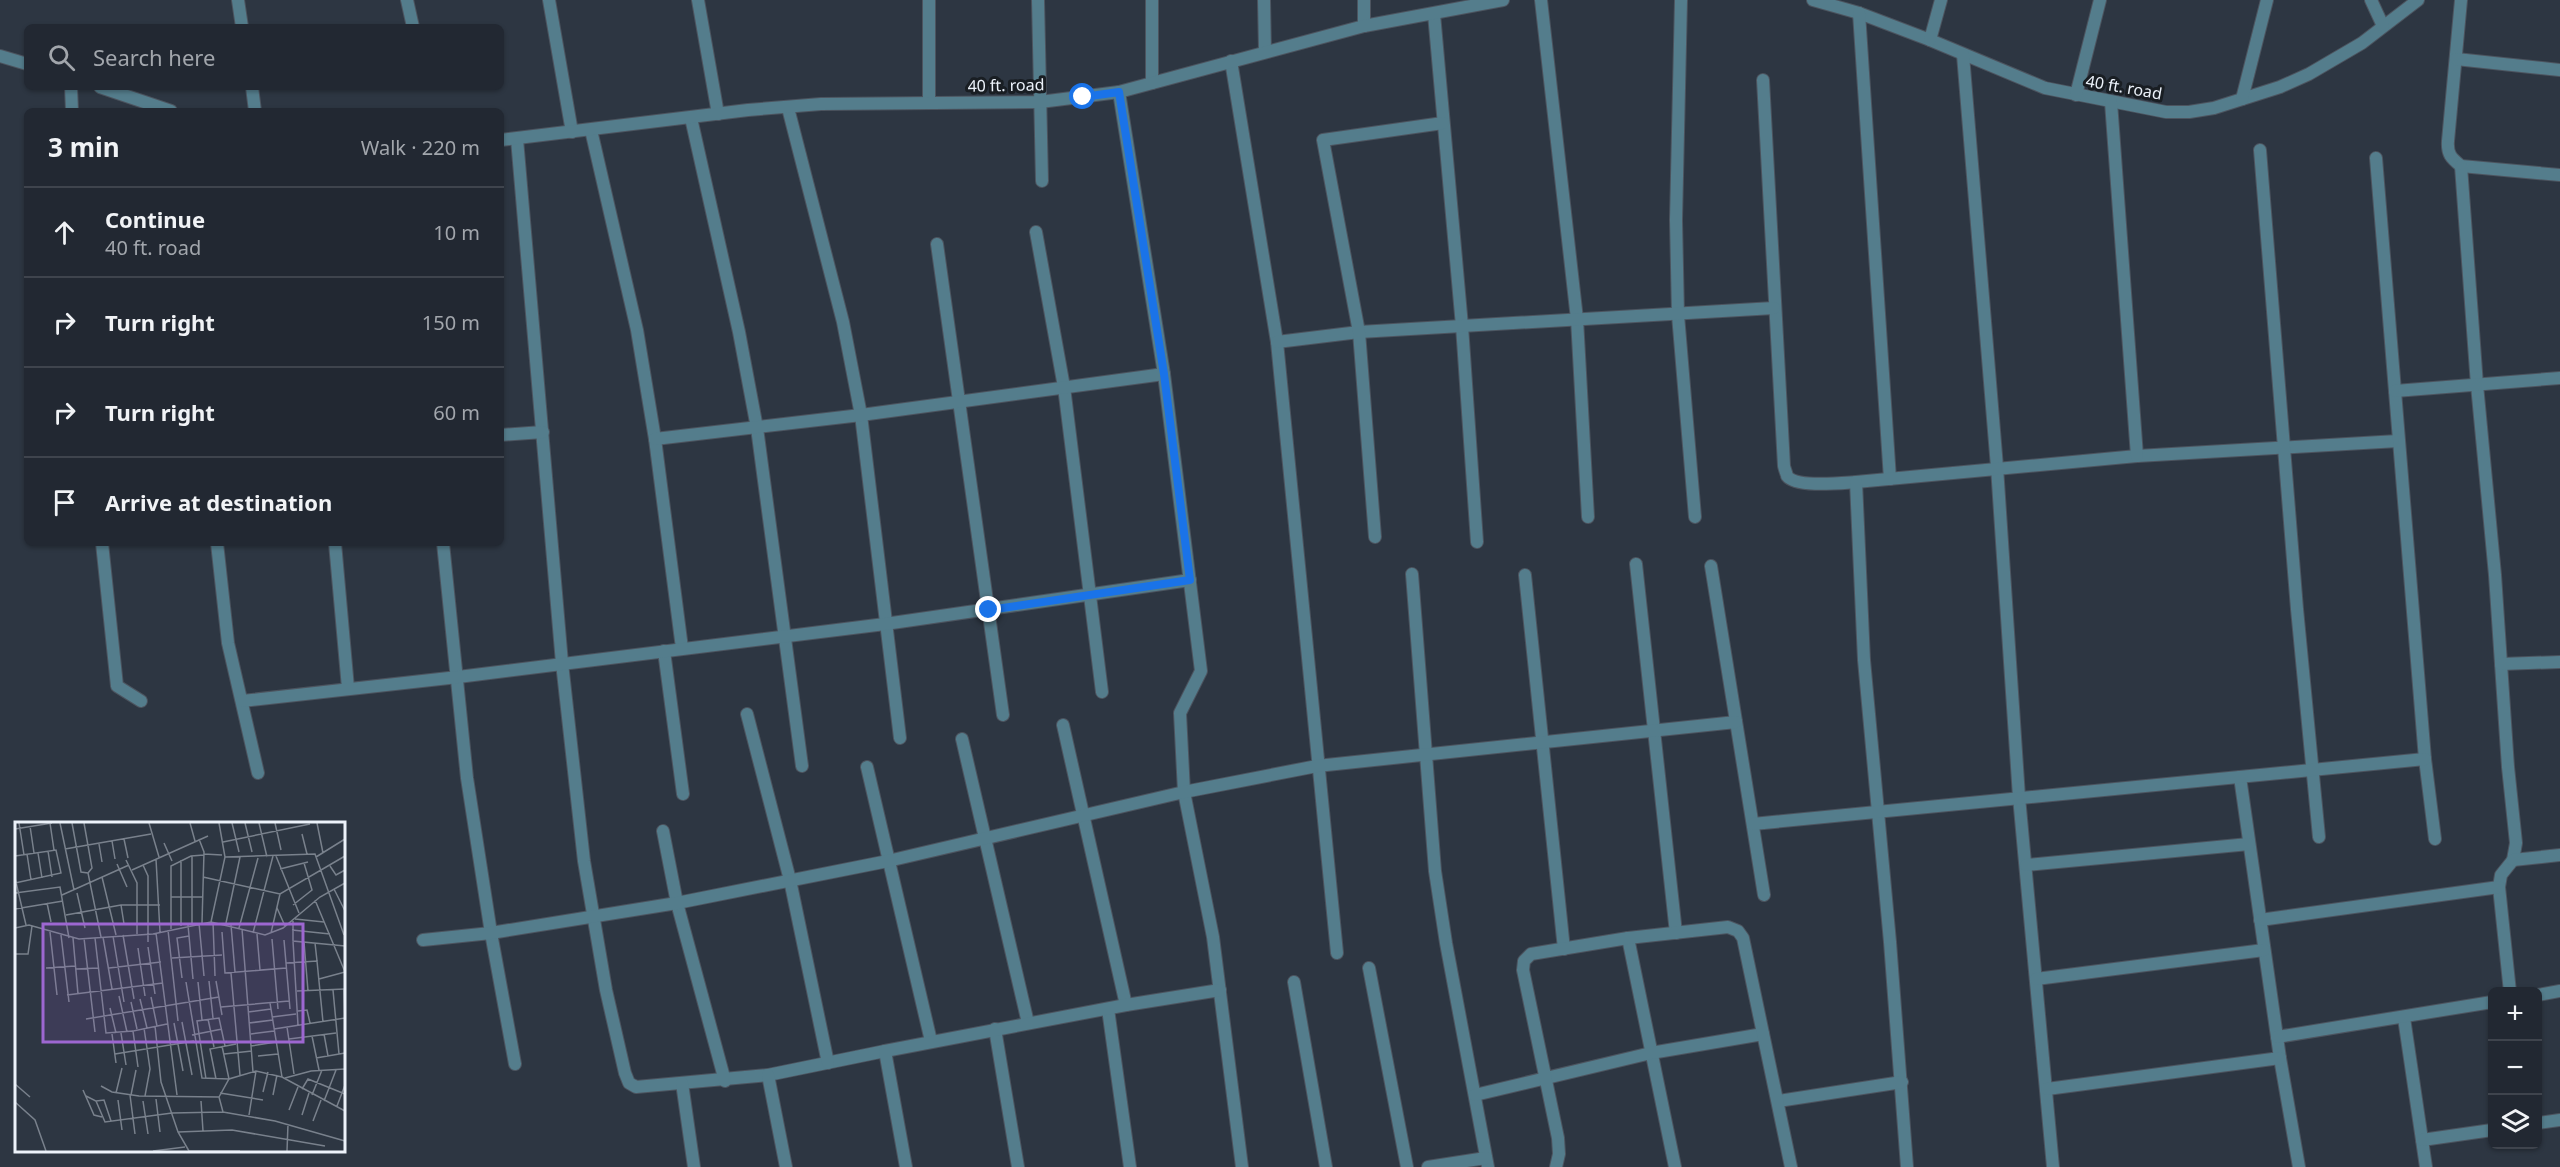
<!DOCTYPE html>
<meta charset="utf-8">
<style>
:root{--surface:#222832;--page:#2e343e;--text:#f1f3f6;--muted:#a2a6ac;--line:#3f444d}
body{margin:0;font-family:"Noto Sans",sans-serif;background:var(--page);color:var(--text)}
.controls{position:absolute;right:18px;bottom:18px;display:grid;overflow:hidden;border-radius:9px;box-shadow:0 2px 4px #0004}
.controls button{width:54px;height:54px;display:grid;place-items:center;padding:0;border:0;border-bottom:2px solid var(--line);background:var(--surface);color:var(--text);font:30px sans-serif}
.stop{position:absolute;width:18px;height:18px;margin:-14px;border:4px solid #1a73e8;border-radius:50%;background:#fff}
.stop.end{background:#1a73e8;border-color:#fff;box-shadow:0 2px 6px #0008}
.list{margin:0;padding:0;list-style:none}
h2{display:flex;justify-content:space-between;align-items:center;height:78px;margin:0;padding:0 24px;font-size:26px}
h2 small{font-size:20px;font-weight:400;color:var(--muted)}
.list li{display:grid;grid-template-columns:39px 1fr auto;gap:18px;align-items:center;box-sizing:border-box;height:90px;padding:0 24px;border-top:2px solid var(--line)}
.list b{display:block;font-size:22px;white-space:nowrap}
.list p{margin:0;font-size:20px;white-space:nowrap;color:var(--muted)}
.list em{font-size:20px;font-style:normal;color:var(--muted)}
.icon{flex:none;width:33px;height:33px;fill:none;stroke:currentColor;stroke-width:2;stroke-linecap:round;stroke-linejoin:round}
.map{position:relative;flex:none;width:2560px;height:1167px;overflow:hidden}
.search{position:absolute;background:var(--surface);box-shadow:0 2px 4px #0004;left:24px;top:24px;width:480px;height:66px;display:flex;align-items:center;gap:15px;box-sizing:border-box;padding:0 21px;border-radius:9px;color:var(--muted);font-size:22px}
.panel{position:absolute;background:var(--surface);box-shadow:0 2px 4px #0004;left:24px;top:108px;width:480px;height:438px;border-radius:9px}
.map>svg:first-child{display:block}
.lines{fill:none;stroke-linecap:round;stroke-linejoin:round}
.street-casing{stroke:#4c545f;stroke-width:14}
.street{stroke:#547d8c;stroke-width:12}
.route{stroke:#1a73e8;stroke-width:8}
.labels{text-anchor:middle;stroke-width:6;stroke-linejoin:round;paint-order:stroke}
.street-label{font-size:16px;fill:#ecf2fa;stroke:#191e23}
.inset-road{fill:none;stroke:#79818c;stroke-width:1.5}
.view{fill:#9d67d1;fill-opacity:0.15;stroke:#9d67d1;stroke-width:3}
.inset-edge{fill:none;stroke:#ecf2fa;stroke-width:3}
</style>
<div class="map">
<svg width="2560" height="1167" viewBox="0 0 2560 1167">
<rect width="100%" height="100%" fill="#2d3642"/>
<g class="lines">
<g class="street-casing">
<g id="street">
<path d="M238,0L242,27"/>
<path d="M407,0L413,27"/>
<path d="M549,0L572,132"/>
<path d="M698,0L718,114"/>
<path d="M929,0V102"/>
<path d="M1038,0L1042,181"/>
<path d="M1152,0V83"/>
<path d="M1264,0L1265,52"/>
<path d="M1364,0V26"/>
<path d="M1541,0L1577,319L1588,517"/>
<path d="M1681,0L1676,220L1678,315L1695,517"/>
<path d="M1813,0L1859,13L1930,40L2045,88L2166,112H2189L2214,108L2280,87L2309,74L2362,43L2418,0"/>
<path d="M2371,0L2383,26"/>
<path d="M2461,0L2448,141C2447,154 2451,158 2461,166L2560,175"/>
<path d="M1859,13L1890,479"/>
<path d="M1434,14L1462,326L1477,542"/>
<path d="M1930,40L1941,0"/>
<path d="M1963,55L1997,467L2019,797L2053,1167"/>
<path d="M0,56L27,64"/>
<path d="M2456,59L2560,70"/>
<path d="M1231,61L1277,342L1337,953"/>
<path d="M1763,80L1784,466C1784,467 1787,475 1787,476C1796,488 1841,483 1856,482L2137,456L2398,441"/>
<path d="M71,87L72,111"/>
<path d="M100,87L171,111"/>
<path d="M252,87L255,111"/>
<path d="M1119,92L1164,374L1201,671L1180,713L1184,792L1213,937L1242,1167"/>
<path d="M2076,95L2100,0"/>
<path d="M2242,99L2267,0"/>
<path d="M2111,102L2137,456"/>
<path d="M788,108L843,322L861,415L900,738"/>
<path d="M691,118L739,332L757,428L802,766"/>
<path d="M591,130L637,330L655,439L682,648"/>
<path d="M517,139L562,663L584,861L606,990L625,1073L629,1083L636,1087L768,1075L885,1051"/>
<path d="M501,140L748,110L821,104L1040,102L1119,92L1364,26L1503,0"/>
<path d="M2260,150L2297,609L2319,837"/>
<path d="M2376,158L2425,759L2435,839"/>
<path d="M2461,166L2477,385L2495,575L2508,767L2516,843L2513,860L2501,875L2499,887L2510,992"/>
<path d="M1036,232L1064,387L1102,692"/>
<path d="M937,244L1003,715"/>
<path d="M1277,342L1359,332L1774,308"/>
<path d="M2395,391L2560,378"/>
<path d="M501,435L543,432"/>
<path d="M655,439L861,415L1164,374"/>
<path d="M1856,482L1864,660L1890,942L1907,1167"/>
<path d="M1375,537L1359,332L1323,140L1443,123"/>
<path d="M102,543L117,686L141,701"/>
<path d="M217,543L228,643L258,773"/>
<path d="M335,543L348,688"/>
<path d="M443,543L467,778L491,933L515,1064"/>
<path d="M1636,564L1676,933"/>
<path d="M1711,566L1764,895"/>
<path d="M1412,574L1435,871L1446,943L1488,1167"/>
<path d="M1525,575L1564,949"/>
<path d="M664,651L683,794"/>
<path d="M2501,664L2560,662"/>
<path d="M242,701L458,677L885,624L1190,580"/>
<path d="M747,714L790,880L828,1063"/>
<path d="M1063,725L1126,1005"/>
<path d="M962,739L1028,1023"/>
<path d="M867,767L931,1041"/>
<path d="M2240,777L2280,1058L2299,1167"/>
<path d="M1753,824L2425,759"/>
<path d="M663,831L677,903L725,1081"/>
<path d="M2513,860L2560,855"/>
<path d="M2026,865L2249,844"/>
<path d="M2260,920L2499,887"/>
<path d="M1628,938L1675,1167"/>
<path d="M423,940L491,933L677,903L888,861L1184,792L1317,766L1736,722"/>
<path d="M1369,968L1407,1167"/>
<path d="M2036,979L2264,950"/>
<path d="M1294,982L1326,1167"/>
<path d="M2538,995L2560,991"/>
<path d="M1108,1009L1130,1167"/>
<path d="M2404,1018L2426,1167"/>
<path d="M995,1029L1018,1167"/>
<path d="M2277,1037L2492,1002"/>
<path d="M768,1075L786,1167"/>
<path d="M682,1083L694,1167"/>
<path d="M2047,1089L2280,1058"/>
<path d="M1475,1095L1651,1053L1763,1034"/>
<path d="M1778,1101L1902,1082"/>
<path d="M2538,1123L2560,1120"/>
<path d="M2422,1140L2492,1130"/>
<path d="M906,1167L885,1051L1126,1005L1220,990"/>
<path d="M1428,1167L1486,1158"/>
<path d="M1556,1167L1559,1154L1558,1138L1523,970L1524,961L1531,954L1628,938L1728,927L1738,931L1743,938L1791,1167"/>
</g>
</g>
<use href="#street" class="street"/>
</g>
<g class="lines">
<path class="route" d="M989,610L1190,580L1164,374L1119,92L1083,97"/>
</g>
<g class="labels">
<g class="street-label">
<text transform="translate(1006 85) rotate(-1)" y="6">40 ft. road</text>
<text transform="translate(2124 87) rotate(10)" y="6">40 ft. road</text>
</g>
</g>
<g transform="translate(15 822)">
<rect width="330" height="330" fill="#2d3642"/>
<path class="inset-road" d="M4,1L9,33M35,1L39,28M45,1L59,68M57,1L66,50L73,51M69,1L77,46L73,51L86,115M134,1L144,35M175,1L180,19M217,1L224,30M230,1L237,30M244,1L252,35M260,1L266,28M302,1L308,31M15,4L19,31M0,7L37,1M287,12L292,32M109,17L113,36M184,17L189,30L187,101M97,19L100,37M208,20L295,2M149,21L157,39M84,22L87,40M50,27L136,12M33,29L37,55M23,31L27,56M12,32L16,58M189,32L207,33M0,34L41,28L46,51L0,61M261,34L284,91M210,35L300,32L329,113M301,35L330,17M141,37L145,110M111,38L122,61V112M102,42L112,65M128,43L133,54V120M315,44L321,53L330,48M265,47L293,40M117,48L193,14M87,55L101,113M188,55L265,72L330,34M0,56L11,103M319,67L330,89M0,71L45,65L54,116M62,71L70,106M47,73L114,43M156,75H188M300,78L330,150M32,81L36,100M106,83L109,102M278,83L297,68L289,41M262,86L270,104M0,87L48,79M51,93L106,83H145M280,97L309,100M278,99V119L330,124M196,100L210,35L204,1M198,100L200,154M184,101L189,154M211,101L225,35M177,102V34M173,103L178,157M216,103L220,150M166,104V38M0,106L14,103L64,117L138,112L196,100L250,113L268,106L305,75L330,61M224,106L243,36M156,107V44L176,34L189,33M227,107L238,250M153,108L163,199M277,108L315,112M35,110L42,173M207,110L210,151L271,146M141,111L162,273M238,111L258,34M256,111L265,72M242,112L245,148M46,113L54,180M108,113L119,177M98,114L109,180M88,115L97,167M58,116L63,172M69,116L80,210M80,116L91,211L118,209M257,117L263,187M269,118L275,187M278,119L283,203M289,120L293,169M300,121L302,139M133,125L140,172M123,126L130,174M0,132H13L17,104M157,136L207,133M271,141L302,139L308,200M31,146L60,144M94,146L146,140M61,147L83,146M216,151L225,253M167,156L162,116L174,114M304,157L330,150M194,159L198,196M201,159L207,193M171,160L187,256L214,257L207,224M183,160L187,198M329,167L330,201M318,168L324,232M282,169L330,167M52,173L148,161M104,174L112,210M136,175L142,204M125,177L132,206M116,180L122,207M255,181L267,255M206,185L274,179M95,186L101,211M283,189L292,188L295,201M233,190L256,187M257,195L281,192M71,197L204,175M193,197L199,225M167,200L177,253M159,201L168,249M234,201L258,198M140,204L146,260L163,310L174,329M272,205L279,252M129,206L135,247L130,274M259,207L330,196M106,211L111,243M97,212L101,241M236,212L259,209M309,212L313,234M177,213L207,207M297,214L304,248M274,217L321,211M236,224L261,220M100,232L179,219M209,232L237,229M243,234L263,232M301,236L330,231M123,245L118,209L152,202M270,256L296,249L330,247M191,257L182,199L204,196L210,224M201,257L195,227L221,222M0,262L15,275M86,264L97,270L124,274L204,275M287,267L293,257L330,272M68,268L79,293L87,295M248,270L253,250M101,271L107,246M205,271L248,278M115,273L120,312M116,273L121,248M258,273L262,253M297,273L307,248M71,274L81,279L90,300L157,291L208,290L260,299L330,319M141,277L145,310M103,278L107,308M81,279L89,278L96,299M128,279L133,312M186,279L188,309M309,279L321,248M0,280L20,298L31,329M322,284L330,263M274,288L283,265M208,290L204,275L214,257L241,249L267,255L330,289M234,293L241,249M287,293L294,271M298,299L306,278M163,310L217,308L310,324M138,329L170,325M174,329H225M272,329L273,302"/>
<path class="view" d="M28,102H288V220H28Z"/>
<rect width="330" height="330" class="inset-edge"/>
</g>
</svg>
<div class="controls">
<button>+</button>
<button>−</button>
<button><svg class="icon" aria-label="layers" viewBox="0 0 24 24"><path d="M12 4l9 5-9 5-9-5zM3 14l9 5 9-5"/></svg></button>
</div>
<div class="stop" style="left:1083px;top:97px"></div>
<div class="stop end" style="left:989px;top:610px"></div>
<div class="search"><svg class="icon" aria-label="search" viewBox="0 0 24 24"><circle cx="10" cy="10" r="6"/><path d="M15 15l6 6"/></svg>Search here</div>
<section class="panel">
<h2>3 min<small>Walk · 220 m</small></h2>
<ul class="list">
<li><svg class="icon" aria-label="ahead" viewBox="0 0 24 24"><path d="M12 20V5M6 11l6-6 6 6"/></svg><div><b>Continue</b><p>40 ft. road</p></div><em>10 m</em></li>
<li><svg class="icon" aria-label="right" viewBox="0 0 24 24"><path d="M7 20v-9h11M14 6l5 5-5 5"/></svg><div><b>Turn right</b></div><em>150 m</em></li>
<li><svg class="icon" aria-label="right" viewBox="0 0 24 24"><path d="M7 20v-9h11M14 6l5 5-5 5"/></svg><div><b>Turn right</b></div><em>60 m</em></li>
<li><svg class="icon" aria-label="arrive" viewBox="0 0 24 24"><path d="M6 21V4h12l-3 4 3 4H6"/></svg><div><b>Arrive at destination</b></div></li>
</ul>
</section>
</div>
